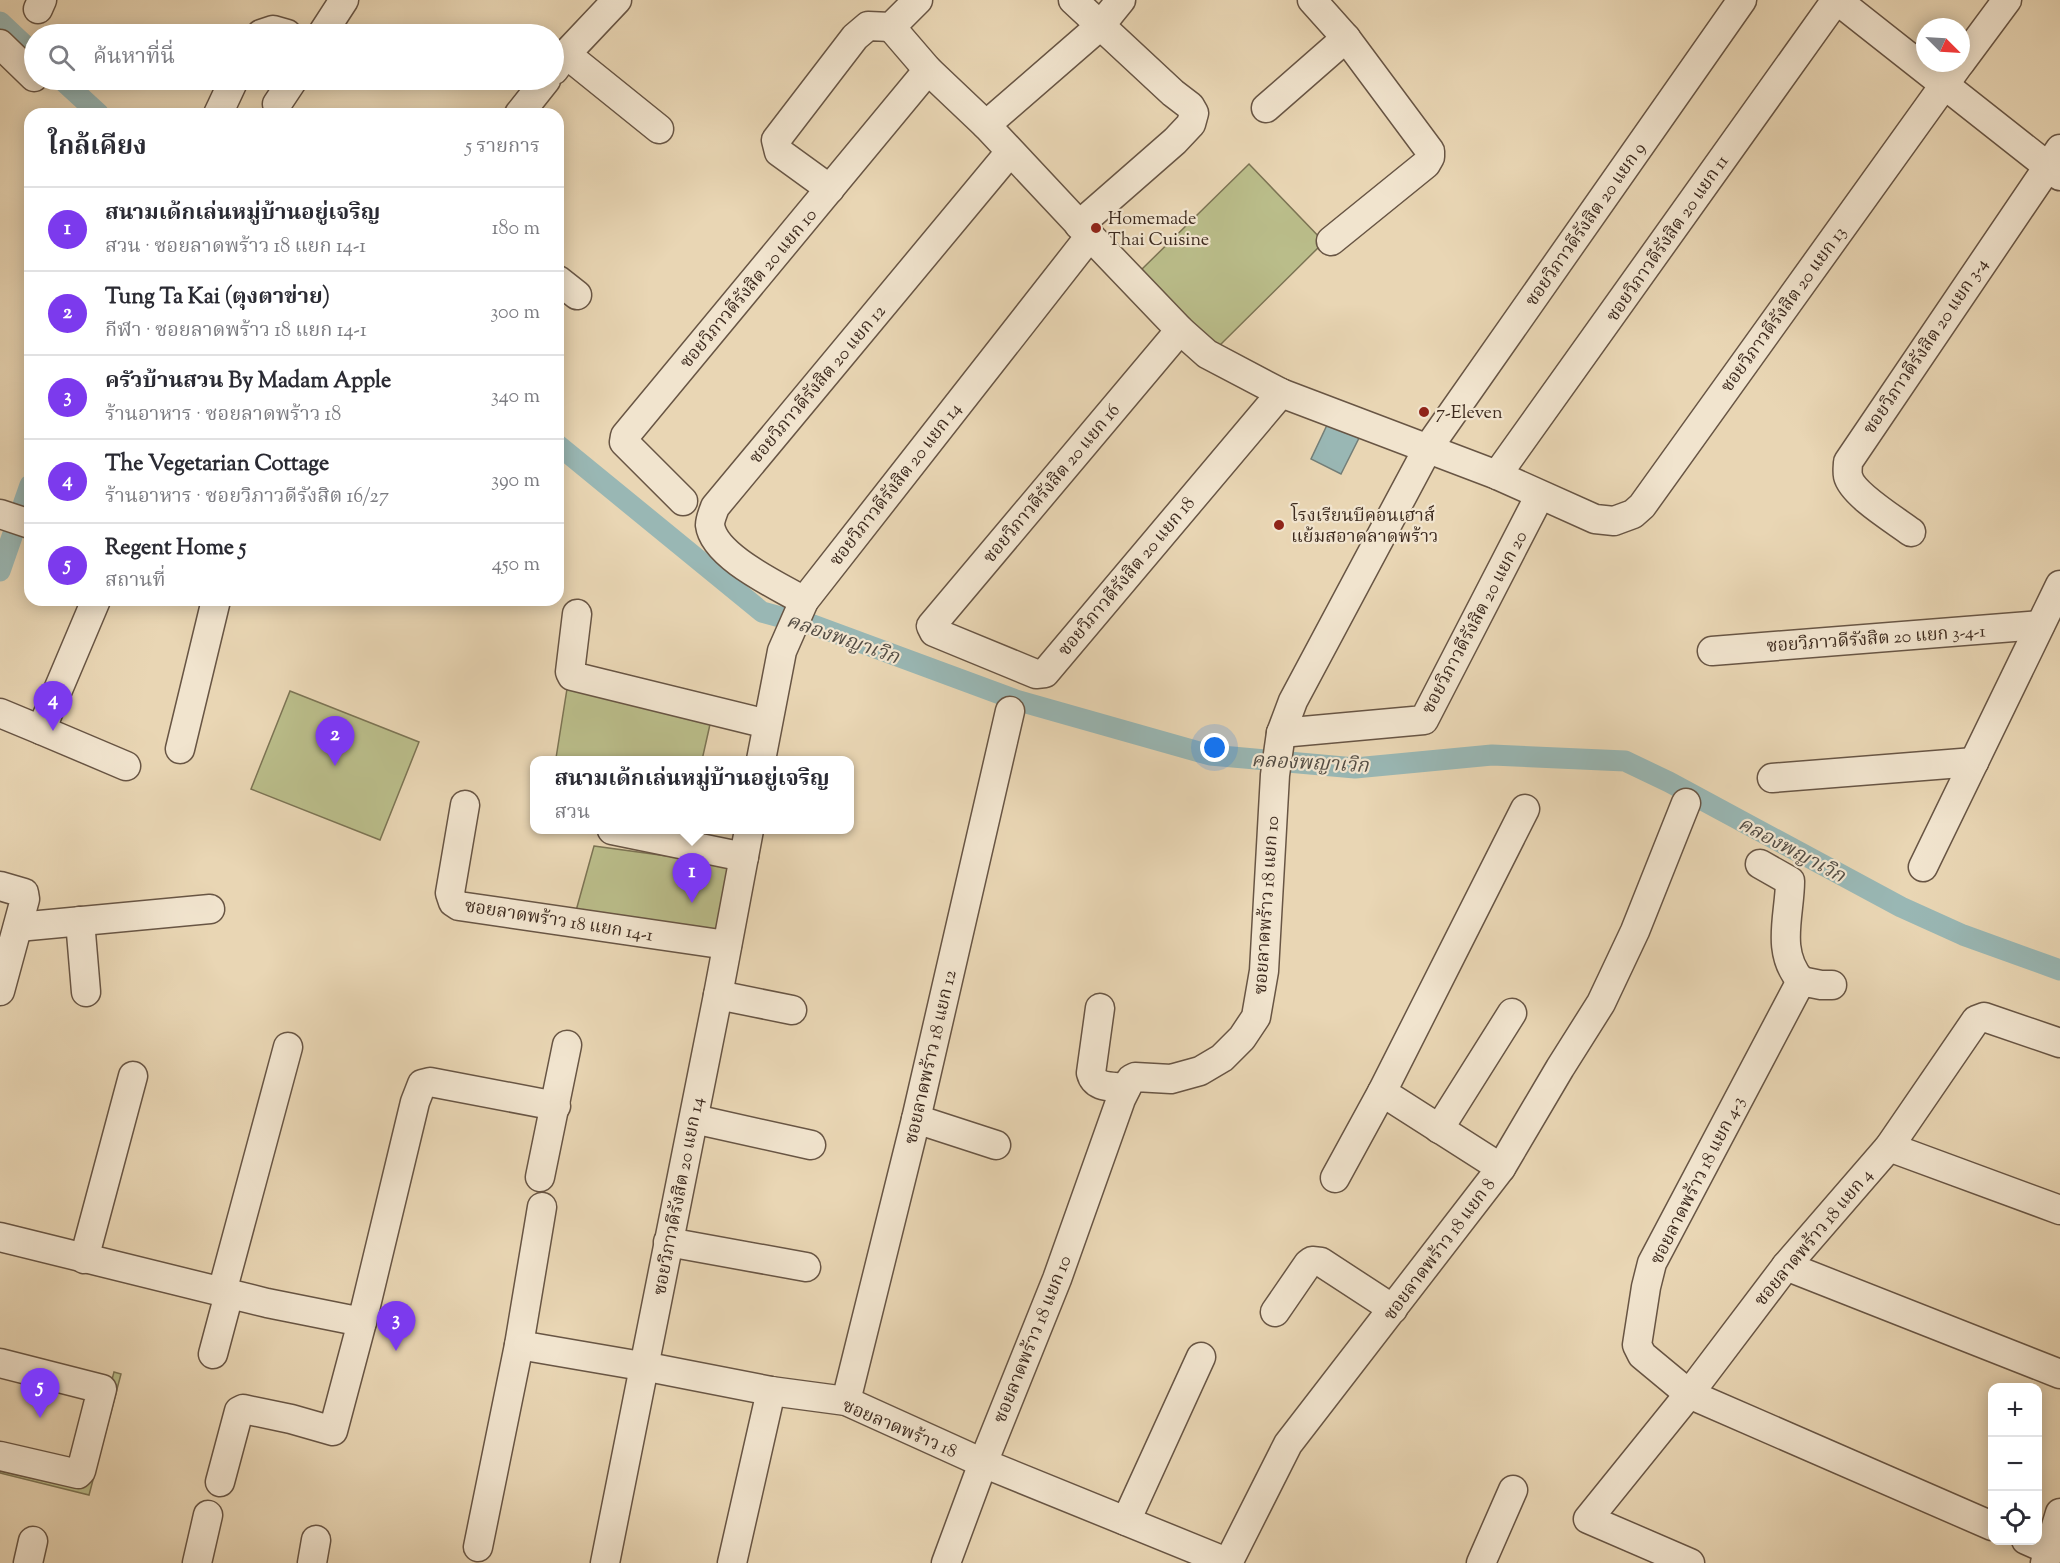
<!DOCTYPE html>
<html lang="th">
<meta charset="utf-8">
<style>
:root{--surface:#fff;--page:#f7f7f7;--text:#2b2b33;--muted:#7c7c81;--line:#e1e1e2;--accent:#7c3aed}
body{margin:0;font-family:"Sorts Mill Goudy","Noto Serif Thai",serif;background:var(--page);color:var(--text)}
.controls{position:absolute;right:18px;bottom:18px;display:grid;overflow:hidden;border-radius:12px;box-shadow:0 3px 15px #0003}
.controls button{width:54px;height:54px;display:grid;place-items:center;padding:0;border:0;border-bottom:2px solid var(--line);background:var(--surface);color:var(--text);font:30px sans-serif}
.compass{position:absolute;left:1916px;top:18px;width:54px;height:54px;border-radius:50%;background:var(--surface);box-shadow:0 3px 15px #0003;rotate:114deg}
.you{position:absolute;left:1215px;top:748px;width:21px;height:21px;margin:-15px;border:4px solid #fff;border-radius:50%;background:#1a73e8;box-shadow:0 0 0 9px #1a73e833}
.badge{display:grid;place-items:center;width:39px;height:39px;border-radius:50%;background:var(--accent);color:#fff;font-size:20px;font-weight:700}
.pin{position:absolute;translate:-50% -50px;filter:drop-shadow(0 2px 3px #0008)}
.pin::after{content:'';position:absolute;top:32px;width:21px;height:18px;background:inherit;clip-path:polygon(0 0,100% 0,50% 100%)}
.popup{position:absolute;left:530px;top:756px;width:324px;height:78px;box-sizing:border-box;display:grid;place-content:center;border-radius:12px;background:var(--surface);filter:drop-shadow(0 2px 4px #0005);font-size:20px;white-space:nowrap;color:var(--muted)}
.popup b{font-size:22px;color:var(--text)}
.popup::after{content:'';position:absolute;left:50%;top:100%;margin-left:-12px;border:12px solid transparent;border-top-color:var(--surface)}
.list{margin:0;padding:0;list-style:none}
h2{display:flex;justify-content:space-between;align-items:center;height:78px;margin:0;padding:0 24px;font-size:26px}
h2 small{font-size:20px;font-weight:400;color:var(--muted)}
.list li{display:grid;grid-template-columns:39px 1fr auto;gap:18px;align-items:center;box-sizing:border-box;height:84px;padding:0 24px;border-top:2px solid var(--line)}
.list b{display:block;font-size:22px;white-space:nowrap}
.list p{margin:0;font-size:20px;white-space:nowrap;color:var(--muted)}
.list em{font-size:20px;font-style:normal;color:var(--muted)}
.icon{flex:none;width:33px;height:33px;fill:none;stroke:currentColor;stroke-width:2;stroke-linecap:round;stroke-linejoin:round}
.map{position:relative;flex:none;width:2060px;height:1563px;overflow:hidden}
.search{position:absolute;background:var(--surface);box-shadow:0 3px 15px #0003;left:24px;top:24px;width:540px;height:66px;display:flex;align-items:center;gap:15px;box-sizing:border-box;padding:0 21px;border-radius:33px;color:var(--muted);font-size:22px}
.panel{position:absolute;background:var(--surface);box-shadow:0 3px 15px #0003;left:24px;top:108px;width:540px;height:498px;border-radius:18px}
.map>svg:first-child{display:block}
.green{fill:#babd8a;stroke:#7c7454;stroke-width:1.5}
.water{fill:#99b7b4;stroke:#747f78;stroke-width:1.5}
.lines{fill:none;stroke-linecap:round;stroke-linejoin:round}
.canal{stroke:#99b7b4;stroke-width:21}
.minor-casing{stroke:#685544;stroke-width:31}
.minor{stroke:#f1e4ce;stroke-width:28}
.poi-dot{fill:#8f2418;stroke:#f1e4ce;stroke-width:2}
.labels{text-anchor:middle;stroke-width:4.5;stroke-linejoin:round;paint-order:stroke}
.poi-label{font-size:18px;fill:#3d2a1e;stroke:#f1e4ce;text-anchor:start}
.street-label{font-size:18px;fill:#3d2a1e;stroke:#f1e4ce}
.water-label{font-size:20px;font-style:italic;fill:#544d44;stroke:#f1e4ce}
</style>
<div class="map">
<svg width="2060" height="1563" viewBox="0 0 2060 1563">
<rect width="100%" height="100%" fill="#e9d6b4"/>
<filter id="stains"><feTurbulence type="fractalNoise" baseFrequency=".00333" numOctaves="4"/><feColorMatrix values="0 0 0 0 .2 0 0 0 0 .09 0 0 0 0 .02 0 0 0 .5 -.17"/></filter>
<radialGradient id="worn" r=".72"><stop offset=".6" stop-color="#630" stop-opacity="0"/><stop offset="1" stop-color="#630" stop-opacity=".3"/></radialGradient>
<g class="green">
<path d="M1249,164L1324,242L1216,349L1140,271Z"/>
<path d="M567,689L711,720L702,760H571L556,758Z"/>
<path d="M290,691L419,742L380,840L251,789Z"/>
<path d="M594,846L733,865L722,939L574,918Z"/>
<path d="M114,1372L121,1374L89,1495L0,1473V1466L84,1486Z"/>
</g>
<path class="water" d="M1328,423L1359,438L1341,474L1311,459Z"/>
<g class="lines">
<g class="canal">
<path d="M0,22L34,54"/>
<path d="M62,80L99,114"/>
<path d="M558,445L762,612L784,618L797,619L1016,700L1210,755L1355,768L1492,755L1625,761L1669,782L1901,907L1963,935L2060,970"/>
<path d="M0,571L30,485"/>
</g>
<g class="minor-casing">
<g id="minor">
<path d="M1073,0L1173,93L1190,106L1194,113L1191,124L1175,141L1079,225"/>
<path d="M1312,0L1346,38L1430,151V157L1426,164L1331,241"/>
<path d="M1837,0L2060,176"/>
<path d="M38,9L42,0"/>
<path d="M891,27L928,70L986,125L1090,236L1180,330L1207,354L1281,393L1497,475L1595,519L1614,521L1633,514L1642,506L1960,63"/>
<path d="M261,34L273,30L287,34"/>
<path d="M322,34L344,0"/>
<path d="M0,44L34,77"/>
<path d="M566,54L659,129"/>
<path d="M1961,62L2007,0"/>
<path d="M554,70L566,54L617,0"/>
<path d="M277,104L293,80"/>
<path d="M1266,108L1346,38"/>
<path d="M218,114L234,80"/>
<path d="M519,114L546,80"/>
<path d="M986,125L1100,26L1121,0"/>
<path d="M830,189L779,152L776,140L855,37L868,26L891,27L918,0"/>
<path d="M558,280L577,295"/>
<path d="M1180,330L931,626L934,632L1036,674L1045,673L1281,393"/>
<path d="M1497,475L1836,0"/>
<path d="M683,501L624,442L625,436L928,70"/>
<path d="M0,514L30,524"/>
<path d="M1911,532C1895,520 1852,494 1848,476C1847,471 1848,466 1848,462L2060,149"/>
<path d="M96,600L41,730L126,766"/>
<path d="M804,601C779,586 714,557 710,525C710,519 713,513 715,507L1010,152"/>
<path d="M577,614L570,672L572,676L767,724"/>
<path d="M1712,651L2040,625"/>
<path d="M0,713L41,730"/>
<path d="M1281,733L1424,720L1540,495"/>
<path d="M180,749L216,600"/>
<path d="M761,760L782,651L804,601L1090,236"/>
<path d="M1772,778L1974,762"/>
<path d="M465,805L450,893L453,902L459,906L727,945"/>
<path d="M612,830L744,857"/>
<path d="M1760,864L1790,881C1790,915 1775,951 1801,981"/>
<path d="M1923,867L2060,585"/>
<path d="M0,886L24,893L25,899L0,991"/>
<path d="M80,921L86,992"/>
<path d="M18,927L210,909"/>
<path d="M1832,985H1821L1801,981L1652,1263L1646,1287L1637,1345L1642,1355L1689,1394L1992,1526"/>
<path d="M718,995L792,1010"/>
<path d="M1100,1008L1091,1073C1095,1089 1112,1086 1126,1088"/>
<path d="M694,1119L811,1145"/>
<path d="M916,1119L996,1145"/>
<path d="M1439,1129L1512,1013"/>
<path d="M1889,1147L2060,1210"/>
<path d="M1501,1168L1560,1068L1601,1003L1635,931L1686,803"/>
<path d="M540,1177L567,1045"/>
<path d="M1335,1178L1382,1092"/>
<path d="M0,1237L267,1303L362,1322L415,1102L422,1084L430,1082L556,1106"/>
<path d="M668,1242L806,1267"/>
<path d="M84,1259L133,1076"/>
<path d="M1786,1266L2060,1374"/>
<path d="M222,1292L288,1047"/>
<path d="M1275,1312L1308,1264L1312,1261L1321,1262L1393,1309"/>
<path d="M519,1345L653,1368L771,1391L846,1401L983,1463L1229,1563"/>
<path d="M213,1354L229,1294"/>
<path d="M0,1363L102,1389L81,1471L78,1474L0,1456"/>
<path d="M846,1401L916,1119L1010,711"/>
<path d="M220,1482L239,1411L243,1409L291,1419L333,1431L362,1322"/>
<path d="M1126,1521L1201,1357"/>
<path d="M2026,1540L2049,1550"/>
<path d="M478,1547L519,1345L542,1207"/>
<path d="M28,1563L33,1541"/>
<path d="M197,1563L208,1515"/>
<path d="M312,1563L316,1540"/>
<path d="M605,1563L718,995L749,830"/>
<path d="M732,1563L771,1391"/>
<path d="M946,1563L983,1463L1057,1279L1121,1099L1131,1079L1135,1077L1171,1079L1200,1071L1222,1058L1242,1038L1256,1017L1264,971L1275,775L1281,733L1293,701L1428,448L1742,0"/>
<path d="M1228,1563L1288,1444L1501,1168L1382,1092L1525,809"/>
<path d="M1481,1563L1513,1490"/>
<path d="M1690,1563L1588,1519L1689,1394L1786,1266L1889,1147L1976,1020L1984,1017L2060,1043"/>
<path d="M2045,1563L2060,1513"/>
</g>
</g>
<use href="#minor" class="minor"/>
</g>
<g class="poi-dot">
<circle cx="1096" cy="228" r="6"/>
<circle cx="1424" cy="412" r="6"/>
<circle cx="1279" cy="525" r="6"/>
</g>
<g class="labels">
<g class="poi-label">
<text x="1108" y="224">Homemade<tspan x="1108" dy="21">Thai Cuisine</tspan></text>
<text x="1436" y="418">7-Eleven</text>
<text x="1291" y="521">โรงเรียนบีคอนเฮาส์<tspan x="1291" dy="21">แย้มสอาดลาดพร้าว</tspan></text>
</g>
<g class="street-label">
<text transform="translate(1585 224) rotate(-55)" y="6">ซอยวิภาวดีรังสิต 20 แยก 9</text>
<text transform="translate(1667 238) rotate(-55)" y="6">ซอยวิภาวดีรังสิต 20 แยก 11</text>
<text transform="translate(748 288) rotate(-50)" y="6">ซอยวิภาวดีรังสิต 20 แยก 10</text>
<text transform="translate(1783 309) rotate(-54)" y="6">ซอยวิภาวดีรังสิต 20 แยก 13</text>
<text transform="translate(1925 346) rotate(-56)" y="6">ซอยวิภาวดีรังสิต 20 แยก 3-4</text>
<text transform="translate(817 384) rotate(-50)" y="6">ซอยวิภาวดีรังสิต 20 แยก 12</text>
<text transform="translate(1051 483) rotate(-50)" y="6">ซอยวิภาวดีรังสิต 20 แยก 16</text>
<text transform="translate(895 484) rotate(-52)" y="6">ซอยวิภาวดีรังสิต 20 แยก 14</text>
<text transform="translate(1126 576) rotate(-50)" y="6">ซอยวิภาวดีรังสิต 20 แยก 18</text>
<text transform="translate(1474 622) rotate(-62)" y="6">ซอยวิภาวดีรังสิต 20 แยก 20</text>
<text transform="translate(1876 638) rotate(-4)" y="6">ซอยวิภาวดีรังสิต 20 แยก 3-4-1</text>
<text transform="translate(1266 905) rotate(-86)" y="6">ซอยลาดพร้าว 18 แยก 10</text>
<text transform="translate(559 920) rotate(9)" y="6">ซอยลาดพร้าว 18 แยก 14-1</text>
<text transform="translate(930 1057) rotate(-77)" y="6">ซอยลาดพร้าว 18 แยก 12</text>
<text transform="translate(1697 1180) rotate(-63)" y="6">ซอยลาดพร้าว 18 แยก 4-3</text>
<text transform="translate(678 1196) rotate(-79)" y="6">ซอยวิภาวดีรังสิต 20 แยก 14</text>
<text transform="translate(1813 1237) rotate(-50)" y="6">ซอยลาดพร้าว 18 แยก 4</text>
<text transform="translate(1439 1249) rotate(-53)" y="6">ซอยลาดพร้าว 18 แยก 8</text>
<text transform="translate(1032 1339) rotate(-68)" y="6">ซอยลาดพร้าว 18 แยก 10</text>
<text transform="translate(900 1428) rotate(23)" y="6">ซอยลาดพร้าว 18</text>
</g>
<g class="water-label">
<text transform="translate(843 638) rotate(19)" y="7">คลองพญาเวิก</text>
<text transform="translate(1310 762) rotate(3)" y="7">คลองพญาเวิก</text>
<text transform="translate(1792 849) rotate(28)" y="7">คลองพญาเวิก</text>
</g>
</g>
<rect width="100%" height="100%" filter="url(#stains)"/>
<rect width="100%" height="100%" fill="url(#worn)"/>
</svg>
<div class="controls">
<button>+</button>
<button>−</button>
<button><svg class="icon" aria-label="locate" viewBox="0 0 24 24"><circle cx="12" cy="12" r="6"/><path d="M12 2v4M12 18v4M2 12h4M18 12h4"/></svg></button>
</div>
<svg class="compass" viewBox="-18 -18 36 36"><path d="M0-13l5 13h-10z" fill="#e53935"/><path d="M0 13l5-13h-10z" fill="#7c7c81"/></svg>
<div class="you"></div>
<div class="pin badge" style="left:692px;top:903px">1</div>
<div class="popup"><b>สนามเด้กเล่นหมู่บ้านอยู่เจริญ</b>สวน</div>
<div class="pin badge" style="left:335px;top:766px">2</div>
<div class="pin badge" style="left:396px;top:1351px">3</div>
<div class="pin badge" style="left:53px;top:731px">4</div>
<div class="pin badge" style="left:40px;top:1418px">5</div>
<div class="search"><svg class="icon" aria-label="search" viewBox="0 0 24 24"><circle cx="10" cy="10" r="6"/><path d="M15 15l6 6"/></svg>ค้นหาที่นี่</div>
<section class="panel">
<h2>ใกล้เคียง<small>5 รายการ</small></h2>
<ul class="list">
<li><span class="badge">1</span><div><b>สนามเด้กเล่นหมู่บ้านอยู่เจริญ</b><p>สวน · ซอยลาดพร้าว 18 แยก 14-1</p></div><em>180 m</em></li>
<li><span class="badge">2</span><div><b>Tung Ta Kai (ตุงตาข่าย)</b><p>กีฬา · ซอยลาดพร้าว 18 แยก 14-1</p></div><em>300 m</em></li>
<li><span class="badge">3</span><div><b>ครัวบ้านสวน By Madam Apple</b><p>ร้านอาหาร · ซอยลาดพร้าว 18</p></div><em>340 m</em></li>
<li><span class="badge">4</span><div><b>The Vegetarian Cottage</b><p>ร้านอาหาร · ซอยวิภาวดีรังสิต 16/27</p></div><em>390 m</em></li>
<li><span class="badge">5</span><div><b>Regent Home 5</b><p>สถานที่</p></div><em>450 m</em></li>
</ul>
</section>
</div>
